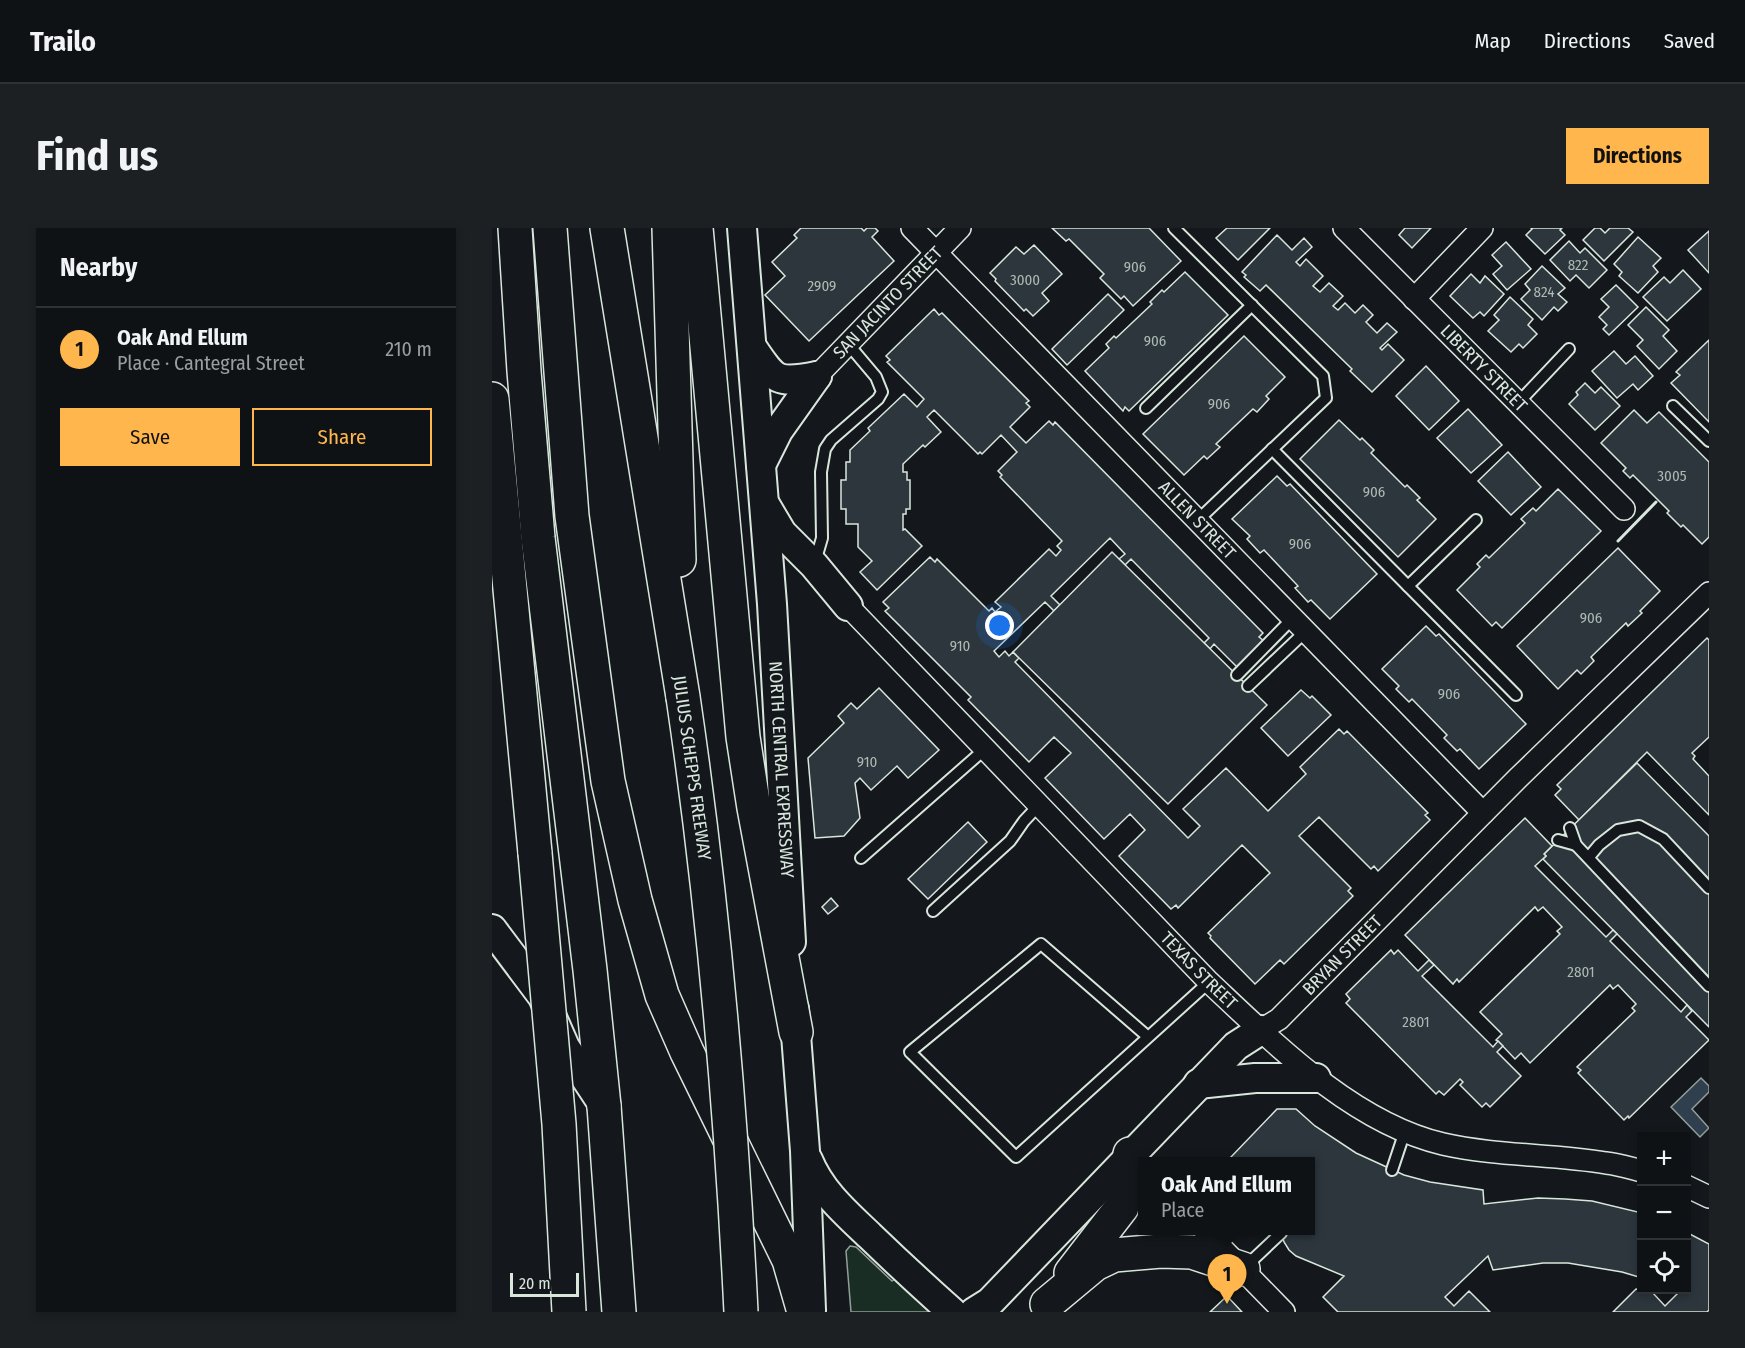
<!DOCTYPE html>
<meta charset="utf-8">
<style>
:root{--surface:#0f1215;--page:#1d2022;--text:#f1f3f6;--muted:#9b9ea0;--line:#2f3234;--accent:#ffb74d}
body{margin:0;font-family:"Fira Sans Condensed",sans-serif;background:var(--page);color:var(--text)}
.controls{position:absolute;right:18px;bottom:18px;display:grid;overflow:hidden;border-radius:0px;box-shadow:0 3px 9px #0003}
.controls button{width:54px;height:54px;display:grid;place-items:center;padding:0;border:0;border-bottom:2px solid var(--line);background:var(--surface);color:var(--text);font:30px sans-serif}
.scale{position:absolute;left:18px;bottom:15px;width:69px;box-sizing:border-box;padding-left:6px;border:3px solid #d8e6dc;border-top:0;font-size:16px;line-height:21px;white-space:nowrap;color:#d8e6dc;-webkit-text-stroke:4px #14181c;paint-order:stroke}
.you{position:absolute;left:508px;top:398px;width:21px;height:21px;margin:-15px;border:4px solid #fff;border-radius:50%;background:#1a73e8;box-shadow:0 0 0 9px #1a73e833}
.badge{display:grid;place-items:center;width:39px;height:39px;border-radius:50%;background:var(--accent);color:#111;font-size:20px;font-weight:700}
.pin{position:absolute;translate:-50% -50px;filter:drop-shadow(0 2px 3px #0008)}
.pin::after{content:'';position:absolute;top:32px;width:21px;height:18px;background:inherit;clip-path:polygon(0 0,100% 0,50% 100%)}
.popup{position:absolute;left:646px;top:929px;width:177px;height:78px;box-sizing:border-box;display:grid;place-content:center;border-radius:0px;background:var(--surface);filter:drop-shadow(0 2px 4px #0005);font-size:20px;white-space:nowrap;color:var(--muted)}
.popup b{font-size:22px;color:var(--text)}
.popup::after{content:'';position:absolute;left:50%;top:100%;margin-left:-12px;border:12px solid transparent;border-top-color:var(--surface)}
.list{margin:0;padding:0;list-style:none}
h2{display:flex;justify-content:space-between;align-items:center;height:78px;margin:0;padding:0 24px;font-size:26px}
h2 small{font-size:20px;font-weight:400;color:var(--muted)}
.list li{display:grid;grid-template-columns:39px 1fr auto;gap:18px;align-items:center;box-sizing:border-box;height:84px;padding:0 24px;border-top:2px solid var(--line)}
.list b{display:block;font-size:22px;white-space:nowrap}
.list p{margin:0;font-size:20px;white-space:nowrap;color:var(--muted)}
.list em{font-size:20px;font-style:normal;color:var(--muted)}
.actions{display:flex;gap:12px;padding:18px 24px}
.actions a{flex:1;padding:14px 0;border:2px solid var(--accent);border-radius:0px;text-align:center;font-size:21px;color:var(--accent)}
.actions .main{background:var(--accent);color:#111}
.icon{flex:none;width:33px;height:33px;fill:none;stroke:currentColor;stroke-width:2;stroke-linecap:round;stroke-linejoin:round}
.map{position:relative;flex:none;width:1217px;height:1084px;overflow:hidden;border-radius:0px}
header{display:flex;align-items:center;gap:36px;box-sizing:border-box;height:84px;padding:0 30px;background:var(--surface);border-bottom:2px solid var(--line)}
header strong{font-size:28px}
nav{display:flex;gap:33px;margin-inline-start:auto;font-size:21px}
.intro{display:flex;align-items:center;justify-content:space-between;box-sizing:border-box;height:144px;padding:0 36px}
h1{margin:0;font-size:42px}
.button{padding:15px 27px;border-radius:0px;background:var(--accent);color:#111;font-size:21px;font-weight:700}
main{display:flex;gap:36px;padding:0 36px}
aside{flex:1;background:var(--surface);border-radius:0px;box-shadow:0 3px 9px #0003}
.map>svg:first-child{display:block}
.green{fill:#1a2d24;stroke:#939e99;stroke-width:1.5}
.water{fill:#2f3f4d;stroke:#939e99;stroke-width:1.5}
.building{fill:#2c363c;stroke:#d8e6dc;stroke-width:1.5}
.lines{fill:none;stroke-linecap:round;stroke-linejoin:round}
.lane-casing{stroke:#d8e6dc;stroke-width:14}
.street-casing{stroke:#d8e6dc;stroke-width:24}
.secondary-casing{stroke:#d8e6dc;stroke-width:32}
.primary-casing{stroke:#d8e6dc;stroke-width:36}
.highway-casing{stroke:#d8e6dc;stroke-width:36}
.lane{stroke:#14181c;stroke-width:10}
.street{stroke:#14181c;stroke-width:21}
.secondary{stroke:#14181c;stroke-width:28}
.primary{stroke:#14181c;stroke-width:33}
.highway{stroke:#14181c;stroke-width:33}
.highway-bridge-casing{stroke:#d8e6dc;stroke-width:36;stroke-linecap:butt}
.highway-bridge{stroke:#14181c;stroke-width:33}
.wall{stroke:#d8e6dc;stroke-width:3}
.labels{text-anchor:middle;stroke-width:4.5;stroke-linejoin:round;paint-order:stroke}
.number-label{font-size:15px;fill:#adbab4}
.street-label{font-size:18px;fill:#d8e6dc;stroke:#14181c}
</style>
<header>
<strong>Trailo</strong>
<nav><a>Map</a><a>Directions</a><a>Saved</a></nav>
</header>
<div class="intro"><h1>Find us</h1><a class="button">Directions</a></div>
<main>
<aside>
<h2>Nearby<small></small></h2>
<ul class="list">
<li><span class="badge">1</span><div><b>Oak And Ellum</b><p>Place · Cantegral Street</p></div><em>210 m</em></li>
</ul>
<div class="actions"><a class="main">Save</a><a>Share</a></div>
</aside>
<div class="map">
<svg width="1217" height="1084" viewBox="0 0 1217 1084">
<rect width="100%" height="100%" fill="#14181c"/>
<path class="green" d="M358,1018L364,1019L400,1053L405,1049L438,1084H359L354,1023Z"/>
<path class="water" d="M1209,850L1217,858V864L1200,881L1217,900L1208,909L1179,879Z"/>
<g class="building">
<path d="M309,0H369L372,3L375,0H383L386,3L380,9L402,33L317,113L273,67L293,48L280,34L305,10L302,7Z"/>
<path d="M560,0H657L689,33L641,78L632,68L629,71L608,50L612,46L577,11L574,13Z"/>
<path d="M735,0H778L746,32L724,10Z"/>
<path d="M913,0H939L920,20L907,7Z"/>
<path d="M1039,0H1070L1068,2L1073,7L1053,26L1034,7L1040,1Z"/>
<path d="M1103,0H1108L1113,5L1118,0H1136L1141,4L1112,33L1091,12Z"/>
<path d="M1217,3V45L1196,22Z"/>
<path d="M785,7L800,22L812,10L820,19L804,34L808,38L814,31L831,48L821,58L828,64L837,55L851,68L841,78L846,82L853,75L863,85L871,77L881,87L874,94L885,105L895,95L905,104L888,120L890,122L896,116L912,132L880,164L858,143L860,141L774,57L768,63L752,49L754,47L750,44Z"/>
<path d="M1146,9L1169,30L1161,38L1166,44L1146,65L1127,48L1130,44L1122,36Z"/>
<path d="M1077,13L1088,25L1093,20L1115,42L1097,60L1084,47L1078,53L1058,32Z"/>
<path d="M1014,14L1039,41L1015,62L1001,46L1010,38L1000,27Z"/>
<path d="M542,17L570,46L550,65L557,73L541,88L534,81L532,83L503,53L504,51L498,45L524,19L532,26Z"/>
<path d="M1050,38L1073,60L1066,66L1075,74L1066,83L1062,79L1050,92L1029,71L1038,62L1033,56Z"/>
<path d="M1191,42L1209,61L1175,93L1151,69L1172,49L1178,55Z"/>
<path d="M693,44L736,87L637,183L633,179L631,183L593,143L617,120L614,116L622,108L624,110L660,76L658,74L670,62L672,64Z"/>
<path d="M979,46L988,55L993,48L1012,66L992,88L988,84L981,90L958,68Z"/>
<path d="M1124,57L1146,79L1117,107L1111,101L1115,97L1107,89L1117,79L1109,71Z"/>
<path d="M616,66L632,82L575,137L560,121Z"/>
<path d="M1018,69L1041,91L1036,97L1045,106L1031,120L1027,116L1019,124L996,103L1007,92L1002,87Z"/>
<path d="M1154,79L1177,102L1171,108L1185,123L1167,141L1145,118L1151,112L1136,97Z"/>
<path d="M442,81L447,87L450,85L537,173L534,175L538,179L518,199L534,215L557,193L561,197L563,194L771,405L767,409L772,413L745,439L722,416L718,421L712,415L717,410L639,331L633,337L627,331L633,326L618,310L559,368L568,377L562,383L553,374L502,423L507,429L513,423L517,428L521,424L527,430L523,434L696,610L708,598L691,581L734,540L776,583L814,546L808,539L847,501L852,506L855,503L936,585L933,587L938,592L886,643L882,638L879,641L827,589L807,608L859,660L856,663L861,668L792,736L788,732L763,756L718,710L719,708L716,705L778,645L750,617L686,680L684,677L679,681L627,628L653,602L638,586L612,611L553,550L579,525L562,509L537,534L476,472L479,469L393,383L397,380L391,374L438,329L443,334L445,331L497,383L500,380L503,384L509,379L503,374L557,321L564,328L569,322L565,318L570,313L508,249L510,247L506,243L525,224L509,207L490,226L488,224L486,226L442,182L435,189L449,204L433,219L431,217L411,236V244H415V252H418V281H414V286H411V302L413,301L430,318L385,362L368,344L380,333L366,319V296H354V281H349V252H354V234H358V222L378,203L376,200L412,166L425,179L432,171L395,134L398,132L394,128Z"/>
<path d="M752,108L793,149L774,168L777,171L765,184L761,181L724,216L728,219L715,231L712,228L692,247L651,206Z"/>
<path d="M1217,112V194L1179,155L1188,147L1184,144Z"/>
<path d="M1122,123L1134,136L1143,128L1161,148L1146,162L1141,156L1125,170L1100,143Z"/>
<path d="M934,138L967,173L937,202L904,168Z"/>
<path d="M1093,155L1103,165L1109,159L1128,178L1103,202L1077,176L1086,167L1084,164Z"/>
<path d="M976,181L1010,217L979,245L945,210Z"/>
<path d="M1142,182L1155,195L1167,184L1217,234V309L1210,316L1191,297L1189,299L1175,285L1177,283L1141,247L1138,250L1131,243L1134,240L1109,215Z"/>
<path d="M847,192L868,212L870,210L882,222L879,225L913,259L915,257L928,270L925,272L944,291L906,329L808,231Z"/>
<path d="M1016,224L1049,259L1019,287L986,253Z"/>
<path d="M785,248L795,258L798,256L885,346L838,391L819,372L816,374L803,360L806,358L772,322L768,325L755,311L758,308L740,291Z"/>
<path d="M1066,261L1109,303L1010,400L1004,394L1000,398L965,362L988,339L985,336L994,327L997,330L1033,295L1029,291L1041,280L1044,283Z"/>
<path d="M1126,320L1168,363L1148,383L1150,385L1136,398L1134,395L1099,429L1102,433L1089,446L1085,442L1066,461L1025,418Z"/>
<path d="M620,324L775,477L676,576L521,424Z"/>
<path d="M934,398L944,408L947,406L1034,496L987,541L968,521L965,523L952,510L955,507L920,471L917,474L904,461L907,458L890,441Z"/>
<path d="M1215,410L1217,412V509L1200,525L1203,528L1201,531L1217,548V587L1155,524L1087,592L1063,567L1069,561L1065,557Z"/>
<path d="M387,460L447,522L416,550L405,538L379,562L368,550L363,555L368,590L352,608L323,610L316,530L352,495L346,488L359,475L365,481Z"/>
<path d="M809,462L818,470L820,468L839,487L796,528L769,500Z"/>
<path d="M1145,535L1217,608V799L1051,631L1054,628L1052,626Z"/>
<path d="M1033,590L1060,618L1052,626L1054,628L1043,638L1114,709L1121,702L1125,706L1118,713L1189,784L1195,777L1200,783L1194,789L1217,812L1137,890L1136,888L1132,892L1086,845L1089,842L1085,839L1143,783L1140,780L1144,776L1126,757L1121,761L1118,757L1038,835L1029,825L1023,831L1006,813L1004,812L1010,806L988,784L1068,706L1065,703L1070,699L1051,679L1046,683L1043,679L967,754L965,751L961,756L913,707Z"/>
<path d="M476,594L495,614L436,671L416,651Z"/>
<path d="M339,670L346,678L336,686L330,679Z"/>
<path d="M899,722L902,726L906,722L926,743L937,732L942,737L930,748L1001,819L1006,813L1011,818L1005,824L1029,848L998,879L994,875L990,879L968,857L971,854L968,851L952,867L947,863L944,866L854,775L858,771L854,766Z"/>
<path d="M785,881H804L823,898L864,925L912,947L938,954L991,962L992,976L1046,970L1073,971L1100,973L1150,985V1050L1130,1044L1076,1035H1051L1001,1042L996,1028L953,1069L962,1078L977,1063L998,1084H846L831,1069L852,1048L804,1028L797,1022L792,1014L789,1005V1002H819V934H741L738,930Z"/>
<path d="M1194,1004L1217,1016V1082L1215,1084H1121L1144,1061L1159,1063L1173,1078L1186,1065L1179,1062H1194Z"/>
<path d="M735,1068L750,1084H718Z"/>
</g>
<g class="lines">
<g class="lane-casing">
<g id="lane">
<path d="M682,0L831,148L834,170L706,292"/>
<path d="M1026,175L1077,121"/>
<path d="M1181,178L1217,213"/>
<path d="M654,180L760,77"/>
<path d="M780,221L1024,467"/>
<path d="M323,334L330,310L329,244L333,221L339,212L386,171L390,164L384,149L357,117"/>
<path d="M916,358L984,292"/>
<path d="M745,447L801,390"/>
<path d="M756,458L814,403"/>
<path d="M1078,600L1084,617L1217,758"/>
<path d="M1066,612L1084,617"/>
<path d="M1097,629L1107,617L1126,602L1147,598L1171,611L1217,660"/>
<path d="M369,630L493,521"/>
<path d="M441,683L518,613L532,593L547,577"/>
<path d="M655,808L549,716L418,824L524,929L717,754"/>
<path d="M900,942L913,903"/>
<path d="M752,1040L789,1005"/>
</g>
</g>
<g class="street-casing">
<g id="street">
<path id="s1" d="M420,0L991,585"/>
<path id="s2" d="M852,0L1132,281"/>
<path d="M922,71L990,0"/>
<path id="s3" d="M325,148L468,0"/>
<path id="s4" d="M356,378L717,754C782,815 861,895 951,916C1004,928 1060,926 1114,935C1126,936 1138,940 1150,943"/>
<path id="s5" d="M769,802L787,791L1026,550L1217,365"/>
<path d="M1194,958L1217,969"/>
<path d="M712,1002L792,1084"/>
</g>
</g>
<g class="secondary-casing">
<g id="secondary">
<path id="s6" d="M250,0L280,376L299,714"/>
<path d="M260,119C283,153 284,156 325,148"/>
<path d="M269,237L286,203L325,148"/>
<path d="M274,278L290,305L322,337L356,378"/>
<path d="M0,701L51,769L73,819L112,878"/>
<path d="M302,781L313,923L319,1082"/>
<path d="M706,856L763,850H824"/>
<path d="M316,932C329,964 354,985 378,1008C405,1034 432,1059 460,1084"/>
<path d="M482,1084L498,1074L744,818L769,802"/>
</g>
</g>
<g class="primary-casing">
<path id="primary" d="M112,878L127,1084"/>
</g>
<g class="highway-casing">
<g id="highway">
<path d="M23,0L32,143L46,310L98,742L112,878"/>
<path d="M58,0L80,288L116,553L143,672L170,767L195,824L297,1032L312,1084"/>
<path d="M115,0L191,469"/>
<path d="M177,0L187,332"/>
<path d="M204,0L251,509L262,580L304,804"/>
<path d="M0,171L43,625"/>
<path d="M579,1045L630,979L638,926"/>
<path d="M555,1076L603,1036L622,1027L669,1023L700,1024L751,1041"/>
</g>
</g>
<use href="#lane" class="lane"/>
<use href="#street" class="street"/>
<use href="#secondary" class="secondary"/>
<use href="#primary" class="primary"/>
<use href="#highway" class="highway"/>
<g class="highway-bridge-casing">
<g id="highway-bridge">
<path d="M191,469C221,673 239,878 249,1084"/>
<path d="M43,625L67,896L77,1084"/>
</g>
</g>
<use href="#highway-bridge" class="highway-bridge"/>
<path class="wall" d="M1126,313L1164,274"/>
</g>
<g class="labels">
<g class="number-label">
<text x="1086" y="42">822</text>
<text x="643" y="44">906</text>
<text x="533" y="57">3000</text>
<text x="330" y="63">2909</text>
<text x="1052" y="69">824</text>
<text x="663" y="118">906</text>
<text x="727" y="181">906</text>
<text x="1180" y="253">3005</text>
<text x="882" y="269">906</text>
<text x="808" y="321">906</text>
<text x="1099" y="395">906</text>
<text x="468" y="423">910</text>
<text x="957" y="471">906</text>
<text x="375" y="539">910</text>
<text x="1089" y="749">2801</text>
<text x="924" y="799">2801</text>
</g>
<g class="street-label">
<text dy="6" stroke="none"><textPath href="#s3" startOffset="102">SAN JACINTO STREET</textPath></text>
<text dy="6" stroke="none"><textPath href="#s2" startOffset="198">LIBERTY STREET</textPath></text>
<text dy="6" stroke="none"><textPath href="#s1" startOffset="408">ALLEN STREET</textPath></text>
<text transform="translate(200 540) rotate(82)" y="6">JULIUS SCHEPPS FREEWAY</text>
<text dy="6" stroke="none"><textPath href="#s6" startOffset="543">NORTH CENTRAL EXPRESSWAY</textPath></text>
<text dy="6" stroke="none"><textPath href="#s5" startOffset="111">BRYAN STREET</textPath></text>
<text dy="6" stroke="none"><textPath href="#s4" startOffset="506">TEXAS STREET</textPath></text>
</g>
</g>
</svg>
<div class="controls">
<button>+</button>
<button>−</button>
<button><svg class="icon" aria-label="locate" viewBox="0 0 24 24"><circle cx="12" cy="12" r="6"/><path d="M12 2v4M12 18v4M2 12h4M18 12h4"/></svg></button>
</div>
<div class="scale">20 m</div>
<div class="you"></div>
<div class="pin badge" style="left:735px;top:1076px">1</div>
<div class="popup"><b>Oak And Ellum</b>Place</div>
</div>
</main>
